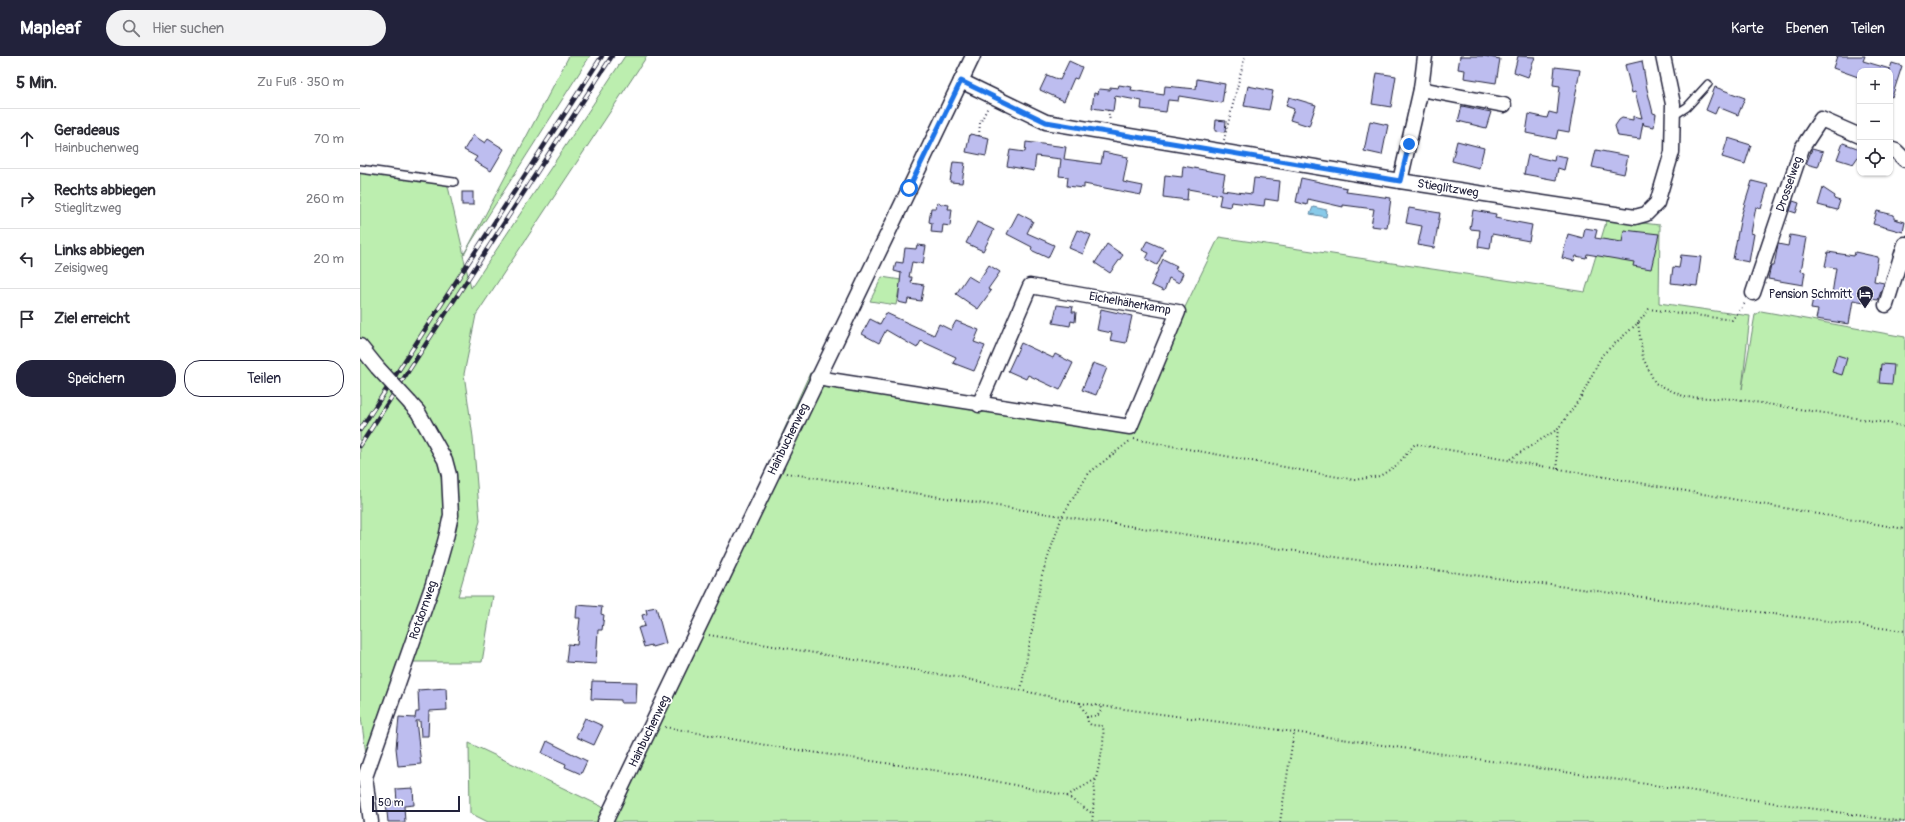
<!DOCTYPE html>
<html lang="de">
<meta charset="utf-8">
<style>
:root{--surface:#fff;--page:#f2f2f3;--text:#2b2b33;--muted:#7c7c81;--line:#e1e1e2;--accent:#22223b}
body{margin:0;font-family:Pangolin,sans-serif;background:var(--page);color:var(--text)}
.controls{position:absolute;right:12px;top:12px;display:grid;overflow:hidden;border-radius:8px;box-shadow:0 1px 3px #0004}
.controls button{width:36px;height:36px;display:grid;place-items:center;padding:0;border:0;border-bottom:1px solid var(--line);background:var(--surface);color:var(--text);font:20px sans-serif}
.scale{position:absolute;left:12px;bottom:10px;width:88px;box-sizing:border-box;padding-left:4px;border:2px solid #22223b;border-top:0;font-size:11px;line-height:14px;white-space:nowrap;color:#22223b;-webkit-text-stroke:3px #fff;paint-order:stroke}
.stop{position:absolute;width:12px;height:12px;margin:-9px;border:3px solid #1a73e8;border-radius:50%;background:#fff}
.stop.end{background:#1a73e8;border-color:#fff;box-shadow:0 1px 4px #0008}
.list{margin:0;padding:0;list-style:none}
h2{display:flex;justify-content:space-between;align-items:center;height:52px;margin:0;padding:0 16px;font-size:17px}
h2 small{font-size:13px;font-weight:400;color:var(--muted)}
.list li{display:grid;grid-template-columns:26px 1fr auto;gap:12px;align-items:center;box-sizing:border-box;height:60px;padding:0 16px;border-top:1px solid var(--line)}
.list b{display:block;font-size:15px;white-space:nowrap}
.list p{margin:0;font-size:13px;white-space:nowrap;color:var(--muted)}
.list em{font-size:13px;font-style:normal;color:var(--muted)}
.actions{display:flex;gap:8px;padding:12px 16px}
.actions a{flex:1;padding:9px 0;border:1px solid var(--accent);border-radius:16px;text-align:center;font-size:14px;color:var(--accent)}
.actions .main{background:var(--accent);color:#fff}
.icon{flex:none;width:22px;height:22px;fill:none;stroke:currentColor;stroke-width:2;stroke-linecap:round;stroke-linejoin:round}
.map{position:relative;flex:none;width:1545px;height:766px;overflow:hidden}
header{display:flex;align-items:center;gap:24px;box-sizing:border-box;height:56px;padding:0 20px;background:var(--accent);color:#fff}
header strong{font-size:19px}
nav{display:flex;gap:22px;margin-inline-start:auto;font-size:14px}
.search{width:280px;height:36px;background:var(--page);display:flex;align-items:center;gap:10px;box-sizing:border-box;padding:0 14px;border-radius:22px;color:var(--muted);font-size:15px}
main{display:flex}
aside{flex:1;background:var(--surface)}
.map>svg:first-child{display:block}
.green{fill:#bceeaf;stroke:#6f8875}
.water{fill:#88cae9;stroke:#5f87a3}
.building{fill:#bdbdef;stroke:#22223b}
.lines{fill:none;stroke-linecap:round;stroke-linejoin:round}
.lane-casing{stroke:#22223b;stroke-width:10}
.street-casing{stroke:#22223b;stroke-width:17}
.path{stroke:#22223b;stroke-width:2;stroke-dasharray:1 3;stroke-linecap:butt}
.lane{stroke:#fff;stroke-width:7}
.street{stroke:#fff;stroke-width:14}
.rail-casing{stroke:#22223b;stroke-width:4.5}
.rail{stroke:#fff;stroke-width:3;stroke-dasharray:9;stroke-linecap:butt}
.street-bridge-casing{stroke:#22223b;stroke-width:17;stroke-linecap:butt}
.street-bridge{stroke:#fff;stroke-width:14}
.route{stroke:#1a73e8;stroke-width:5}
.labels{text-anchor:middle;stroke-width:3.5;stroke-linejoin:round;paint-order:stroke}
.street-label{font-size:12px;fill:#22223b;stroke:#fff}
.poi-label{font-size:12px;fill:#22223b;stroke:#fff;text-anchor:end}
</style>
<header>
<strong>Mapleaf</strong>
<div class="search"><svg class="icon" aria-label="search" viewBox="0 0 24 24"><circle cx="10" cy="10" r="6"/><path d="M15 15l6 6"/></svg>Hier suchen</div>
<nav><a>Karte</a><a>Ebenen</a><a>Teilen</a></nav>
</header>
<main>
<aside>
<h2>5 Min.<small>Zu Fuß · 350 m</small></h2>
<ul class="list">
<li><svg class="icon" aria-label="ahead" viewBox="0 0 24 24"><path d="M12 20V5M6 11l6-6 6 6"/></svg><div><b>Geradeaus</b><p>Hainbuchenweg</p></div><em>70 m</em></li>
<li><svg class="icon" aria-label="right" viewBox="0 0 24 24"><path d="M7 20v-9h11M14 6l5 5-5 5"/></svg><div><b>Rechts abbiegen</b><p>Stieglitzweg</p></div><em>260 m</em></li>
<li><svg class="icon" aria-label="left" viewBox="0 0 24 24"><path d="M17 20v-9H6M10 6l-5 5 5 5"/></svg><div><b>Links abbiegen</b><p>Zeisigweg</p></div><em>20 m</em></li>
<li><svg class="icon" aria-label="arrive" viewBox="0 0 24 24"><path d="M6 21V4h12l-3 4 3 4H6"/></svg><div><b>Ziel erreicht</b></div></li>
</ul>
<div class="actions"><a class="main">Speichern</a><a>Teilen</a></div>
</aside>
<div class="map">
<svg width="1545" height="766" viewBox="0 0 1545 766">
<rect width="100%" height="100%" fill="#fff"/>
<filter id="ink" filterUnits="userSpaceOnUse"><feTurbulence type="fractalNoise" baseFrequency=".025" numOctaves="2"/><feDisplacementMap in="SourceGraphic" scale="8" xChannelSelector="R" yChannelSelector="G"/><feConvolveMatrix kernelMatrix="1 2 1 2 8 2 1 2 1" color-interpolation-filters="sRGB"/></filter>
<g filter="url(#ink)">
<g class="green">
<path d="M209,0H230L103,199L111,232L265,0H287L116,259L104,318L113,381L120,465L98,540H133L122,606H50L10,727L0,654V113L87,126L104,199Z"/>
<path d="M1247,163L1300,169L1299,247L1390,260L1382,333L1395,259L1401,255L1545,281V766H245L450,317L768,369L859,181L1225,236Z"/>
<path d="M522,221L541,224L536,249L510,245Z"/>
<path d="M109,687L247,753L242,766H128L110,757Z"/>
</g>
<path class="water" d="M953,151L967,154L966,161L950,158Z"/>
<g class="building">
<path d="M1100,0H1124L1140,3L1136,27L1104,22L1105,14L1098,13Z"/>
<path d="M1158,0L1175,1L1168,21L1154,16Z"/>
<path d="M1477,0H1505L1503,5L1530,13L1529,15H1500L1498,21L1473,12Z"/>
<path d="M709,5L722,11L717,23L714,22L704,45L680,34L687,19L700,24Z"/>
<path d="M1282,5L1287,33L1293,57L1296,58L1294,71L1284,69L1283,66L1280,83L1258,80L1255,70L1259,64L1262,62L1273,64V60L1282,62L1275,36L1272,37L1265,9Z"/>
<path d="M1532,7L1542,10L1532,41L1530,40V13Z"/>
<path d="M1195,11L1220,14L1209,76L1198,74L1196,83L1166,77L1169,58L1187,62L1189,56L1197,58L1200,30L1193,29Z"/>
<path d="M1017,17L1036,20L1031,51L1012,48Z"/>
<path d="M837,23L865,28L862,47L819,40L818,45L808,44L806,56L781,53L782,45L755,40L753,55L732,52L734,37L738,38L739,33L750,34V31L758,32L759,29L772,31L771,34L804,39L805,30L836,33Z"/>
<path d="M888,30L913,35L909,54L884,50Z"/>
<path d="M1355,31L1385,42L1378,59L1358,51L1355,58L1346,54Z"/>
<path d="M929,41L956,49L949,70L930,64L934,53L926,50Z"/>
<path d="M1102,50L1131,56L1126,72L1098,65Z"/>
<path d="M856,64L866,65L865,76L855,75Z"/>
<path d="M1010,65L1028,69L1022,99L1004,95Z"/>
<path d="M610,78L629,82L626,100L606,96Z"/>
<path d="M113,79L125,87L128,83L144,93L131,115L114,105L117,101L104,94Z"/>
<path d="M1368,82L1391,89L1385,108L1362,101Z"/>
<path d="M1097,85L1124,92L1119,112L1092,105Z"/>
<path d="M666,86L706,91L704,103L741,108L743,96L768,101L763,126L783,130L781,139L724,128V132L707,130L708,121L699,120L701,103L676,100L674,115L647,110L650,94L665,96Z"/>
<path d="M1483,87L1500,93V98L1493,108L1477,103Z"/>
<path d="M1452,93L1463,96L1458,111L1446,108Z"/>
<path d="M1236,94L1268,100L1264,118L1232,111Z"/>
<path d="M1168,99L1194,105L1195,99L1207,101L1204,114L1198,112L1196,124L1164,118Z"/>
<path d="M593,106L605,107L602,127L590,126Z"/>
<path d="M823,110L865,118L862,134L892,138L894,122L920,125L918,145L905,143L904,150L871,146L870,151L859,149L861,139L828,133L827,144L803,141L805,119L822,121Z"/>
<path d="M941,122L987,132L986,136L1031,142L1027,172L1011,170L1014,153L983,149V151L948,143L947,149L936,146Z"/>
<path d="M1392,125L1408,129L1401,153L1396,151L1391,177L1394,178L1389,206L1373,203L1381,160Z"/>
<path d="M1463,132L1475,140L1474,143L1480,145L1477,154L1458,149Z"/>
<rect x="102" y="136" width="11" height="13"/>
<path d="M1433,145L1439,147L1436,157L1430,155Z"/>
<path d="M577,147L589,149L588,153H592L590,170L583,169L582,177L571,176L572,167L569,166L571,152H576Z"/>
<path d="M1049,152L1080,157L1074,192L1058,189L1062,170L1046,167Z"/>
<path d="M1113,154L1136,158L1135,162L1172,169L1169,185L1132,178L1130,193L1118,191L1120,174L1110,173Z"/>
<path d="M1517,155L1534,159V163L1545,166L1543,176L1513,168Z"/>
<path d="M658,157L673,165L667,177L694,189L688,202L671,194L672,191L647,178Z"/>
<path d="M617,166L634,174L623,195L606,187Z"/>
<path d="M1225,172L1237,174L1235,182L1262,186L1264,174L1299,178L1291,213L1273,210L1274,206L1227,198L1226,202L1216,200L1214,205L1202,202L1208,178L1223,182Z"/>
<path d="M717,174L731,179L723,198L709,192Z"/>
<path d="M1430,179L1447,182L1441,215L1445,216L1443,229L1408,223L1411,210H1414L1418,188L1428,190Z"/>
<path d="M787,185L805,193L797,209L786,203L789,197L782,194Z"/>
<path d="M747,188L763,199L750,217L735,207Z"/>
<path d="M557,189L566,190L563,208L552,206L549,221H552L551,227L564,229L561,245L548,243L547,248L538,246L541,217L534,215L536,206L543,207L545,192L556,193Z"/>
<path d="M1468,196L1494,200L1495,196L1518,201L1514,225L1524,227L1518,244L1510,243V247L1493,244L1489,268L1456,263L1458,254L1451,253L1454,235L1472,238L1476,212L1465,210Z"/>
<path d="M1321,199L1341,201L1337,230L1311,227L1313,211L1319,212Z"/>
<path d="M803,203L817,210L815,213L823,217L819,227L809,222L804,235L791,229Z"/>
<path d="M629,209L640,216L628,233L631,235L618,253L596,238L608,220L618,226Z"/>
<path d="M697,249L713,251L712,256H716L715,266L711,265L710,270L693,267Z"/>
<path d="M741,253L772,260L766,287L750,284L752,277L737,274Z"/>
<path d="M526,257L574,279L579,268L591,274L596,265L619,274L614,286L625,290L614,315L593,307L596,301L561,285L557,292L526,274L519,287L502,278L510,263L520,268Z"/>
<path d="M661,287L693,302L695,298L713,307L700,334L668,319L666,323L648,315Z"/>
<path d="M1477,299L1487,302L1482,319L1472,316Z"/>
<path d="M733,307L747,312L736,339L722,334Z"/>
<path d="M1521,308L1534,309L1532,328L1519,327Z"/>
<path d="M217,549L242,551L241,558L244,559L242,574H238L236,608L206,606L208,588L217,589L220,562H216Z"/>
<path d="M296,551L306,587L292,591L291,589L284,591L278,572L285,570L282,559L287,558L286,553Z"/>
<path d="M232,625L277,626L276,647H261V644L231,643Z"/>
<path d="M86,632L87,654L69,655L68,680H61L60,665H56L61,708L38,710L36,692L39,661L55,662L56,656H59L58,634Z"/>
<path d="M225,662L243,670L234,689L216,681Z"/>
<path d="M187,685L227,705L221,718L205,711L206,708L182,697Z"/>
<path d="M53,732L54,749L44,750L45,766H28L26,746H37L36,733Z"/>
</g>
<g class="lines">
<g class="lane-casing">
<g id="lane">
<path d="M1313,60L1327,51L1348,28"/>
<path d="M0,113L94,126"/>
</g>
</g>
<g class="street-casing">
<g id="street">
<path d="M601,25L686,66L1040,125L1275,161L1286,158L1297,147L1312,96L1313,48L1303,0"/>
<path d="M1061,33L1144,49"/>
<path d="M1530,93L1536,95L1545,104"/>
<path d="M1040,125L1061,33L1065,0"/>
<path d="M1393,237L1442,92L1461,63L1500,80"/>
<path d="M1526,249L1545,188"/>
<path d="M0,290L17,311"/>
<path d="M457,322L770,371L818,256L670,230L619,349"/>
<path d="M11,766L5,721L73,528L86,482L91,459L89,419L85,404L58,356L50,347"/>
<path d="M245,766L613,0"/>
</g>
</g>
<g class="path">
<path d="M748,54L750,65"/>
<path d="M619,80L620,67L628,51"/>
<path d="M864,84L885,0"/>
<path d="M1278,267L1283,302L1295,327L1325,341L1376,343L1533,368L1545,371"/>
<path d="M774,383L994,424L1020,420L1037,409L1055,388L1545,473"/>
<path d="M1150,403L1198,373L1221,341L1242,299L1278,267L1289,253L1372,264L1386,246"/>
<path d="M1198,413L1196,394L1198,373"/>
<path d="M426,417L702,460L982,502L1545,575"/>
<path d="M349,579L607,623L720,647L727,661L738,659L742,653L741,649"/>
<path d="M661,634L682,519L702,460L729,417L771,384"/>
<path d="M720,647L934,676L1544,766"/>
<path d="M727,661L728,666L731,669L743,670C745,688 740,705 736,722C733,736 734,752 732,766"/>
<path d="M305,671L411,690L606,719L707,740L736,723"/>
<path d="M707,740L733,758"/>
<path d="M920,766L934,676"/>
</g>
<use href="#lane" class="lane"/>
<use href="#street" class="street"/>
<g class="rail-casing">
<g id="rail">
<path d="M0,374L242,0"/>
<path d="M0,390L252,0"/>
</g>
</g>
<use href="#rail" class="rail"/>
<g class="street-bridge-casing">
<path id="street-bridge" d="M17,311L50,347"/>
</g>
<use href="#street-bridge" class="street-bridge"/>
</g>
</g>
<g class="lines" filter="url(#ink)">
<path class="route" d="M549,132L601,25L686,66L1040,125L1049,88"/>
</g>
<defs>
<g id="hotel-pin" transform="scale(0.9)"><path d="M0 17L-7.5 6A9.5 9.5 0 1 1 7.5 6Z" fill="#22223b" stroke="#fff"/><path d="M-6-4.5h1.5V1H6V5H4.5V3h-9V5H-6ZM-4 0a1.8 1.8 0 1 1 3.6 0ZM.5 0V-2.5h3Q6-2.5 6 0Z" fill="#fff"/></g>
</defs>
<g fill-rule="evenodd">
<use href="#hotel-pin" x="1505" y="238"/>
</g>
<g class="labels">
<g class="street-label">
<text transform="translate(1429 128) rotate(-71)" y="4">Drosselweg</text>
<text transform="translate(1088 132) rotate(9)" y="4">Stieglitzweg</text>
<text transform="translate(770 247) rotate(10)" y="4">Eichelhäherkamp</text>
<text transform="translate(428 383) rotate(-64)" y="4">Hainbuchenweg</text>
<text transform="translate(63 554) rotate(-71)" y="4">Rotdornweg</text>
<text transform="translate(289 675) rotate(-64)" y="4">Hainbuchenweg</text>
</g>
<g class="poi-label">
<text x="1492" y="242">Pension Schmitt</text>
</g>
</g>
</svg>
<div class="controls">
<button>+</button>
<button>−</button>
<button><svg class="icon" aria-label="locate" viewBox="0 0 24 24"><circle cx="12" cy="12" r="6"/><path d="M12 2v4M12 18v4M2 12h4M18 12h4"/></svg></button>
</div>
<div class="scale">50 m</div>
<div class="stop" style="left:549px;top:132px"></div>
<div class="stop end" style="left:1049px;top:88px"></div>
</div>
</main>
